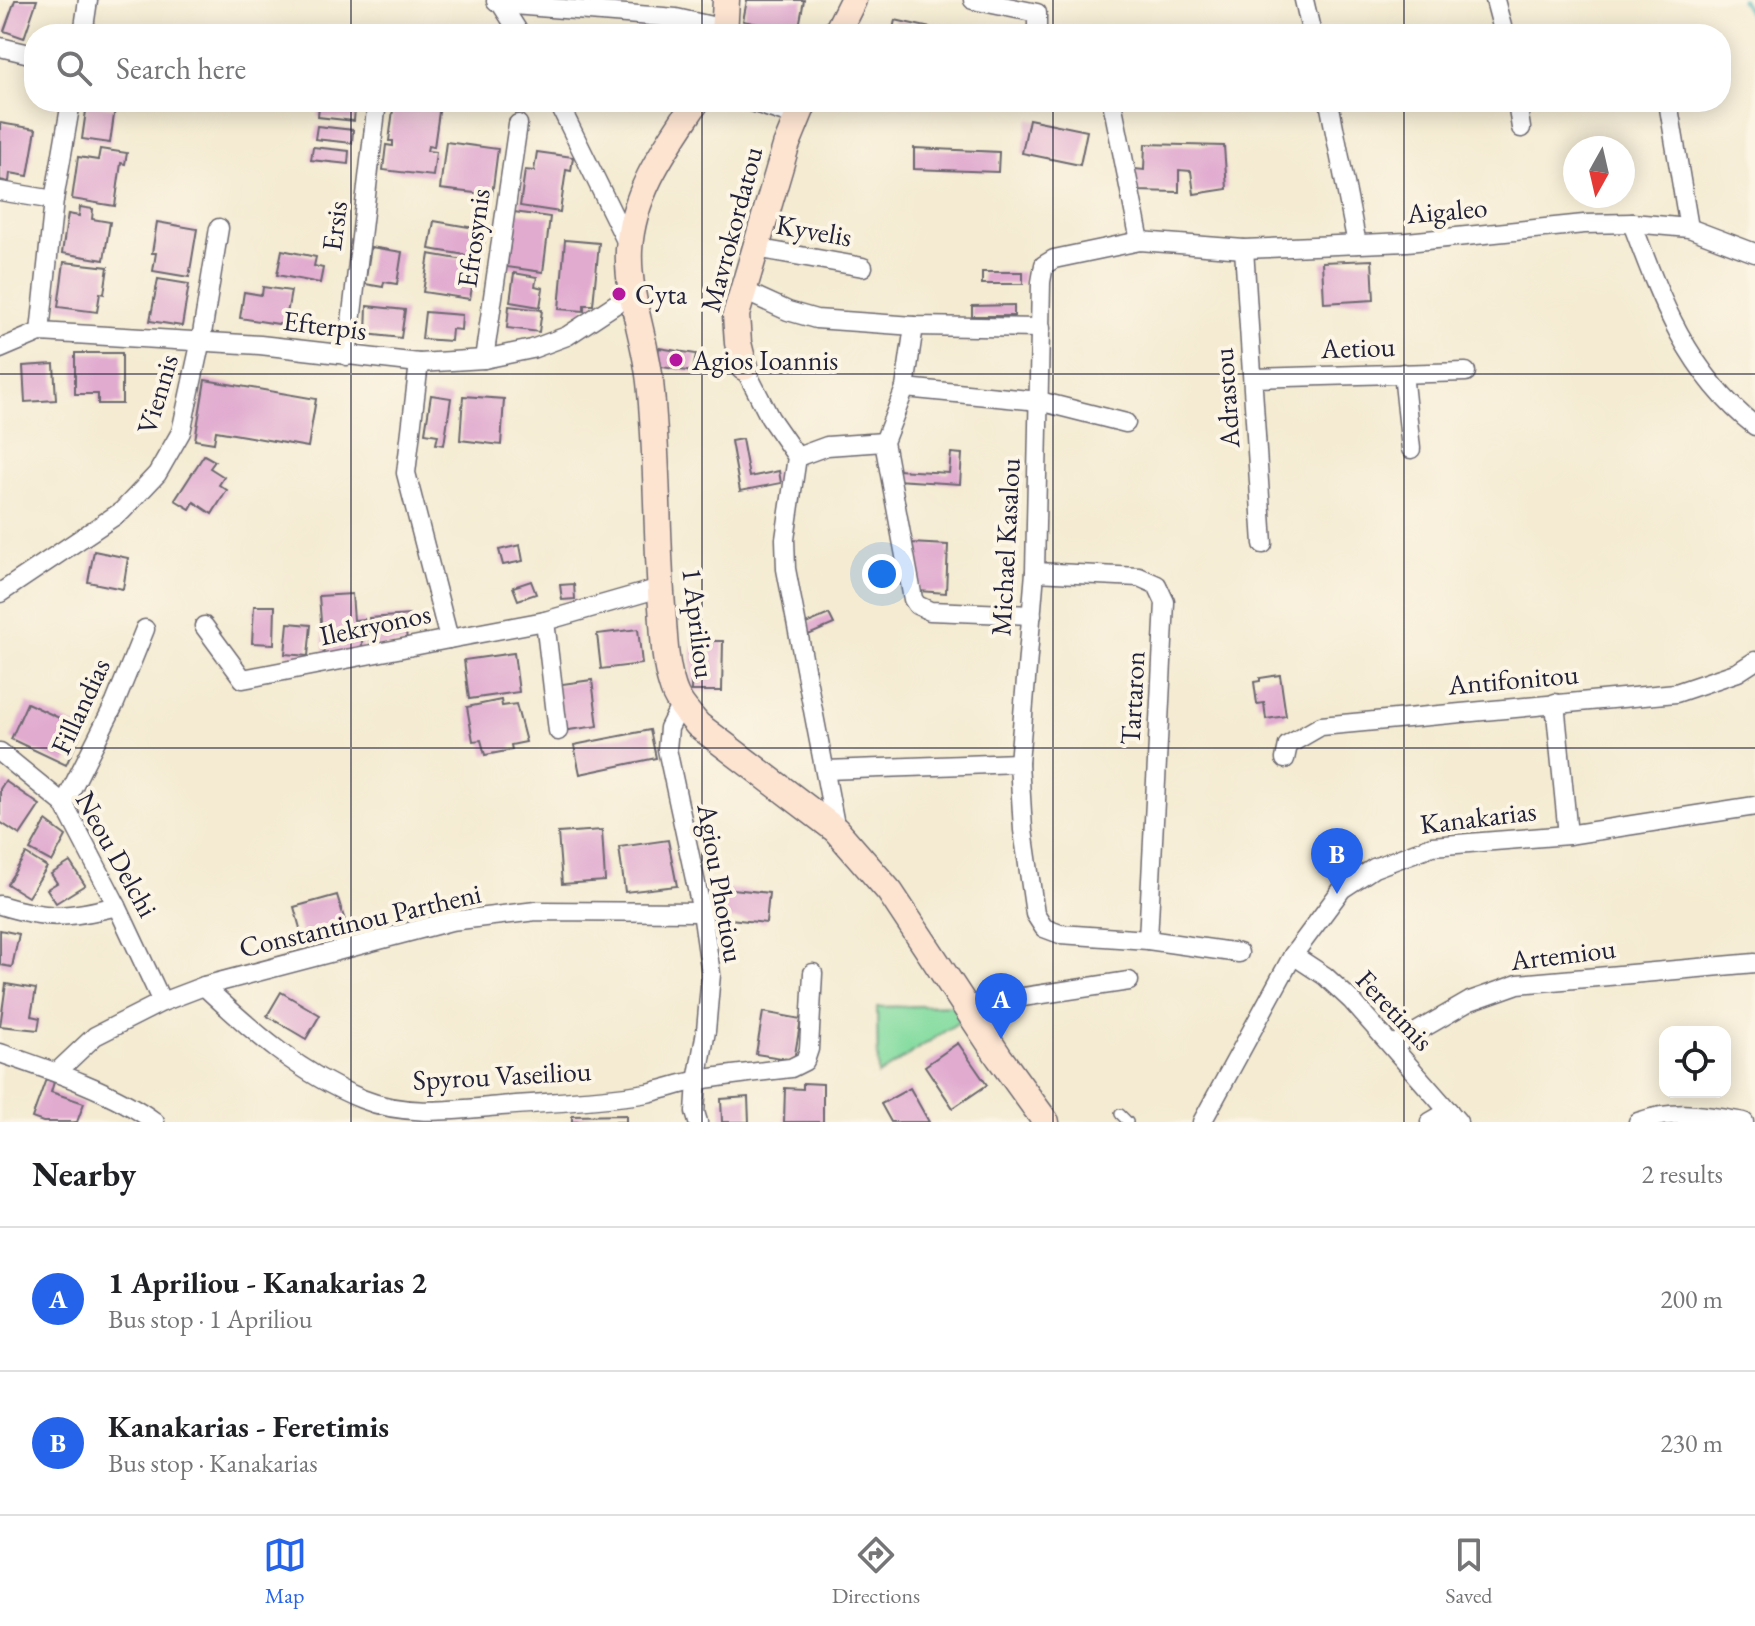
<!DOCTYPE html>
<meta charset="utf-8">
<style>
:root{--surface:#fff;--page:#f2f2f2;--text:#202124;--muted:#757577;--line:#e0e0e0;--accent:#2563eb}
body{margin:0;font-family:"EB Garamond",serif;background:var(--page);color:var(--text)}
.controls{position:absolute;right:24px;bottom:24px;display:grid;overflow:hidden;border-radius:16px;box-shadow:0 4px 20px #0003}
.controls button{width:72px;height:72px;display:grid;place-items:center;padding:0;border:0;border-bottom:2px solid var(--line);background:var(--surface);color:var(--text);font:40px sans-serif}
.compass{position:absolute;left:1563px;top:136px;width:72px;height:72px;border-radius:50%;background:var(--surface);box-shadow:0 4px 20px #0003;rotate:188deg}
.you{position:absolute;left:882px;top:574px;width:28px;height:28px;margin:-20px;border:6px solid #fff;border-radius:50%;background:#1a73e8;box-shadow:0 0 0 12px #1a73e833}
.badge{display:grid;place-items:center;width:52px;height:52px;border-radius:50%;background:var(--accent);color:#fff;font-size:26px;font-weight:700}
.pin{position:absolute;translate:-50% -66px;filter:drop-shadow(0 2px 4px #0008)}
.pin::after{content:'';position:absolute;top:42px;width:28px;height:24px;background:inherit;clip-path:polygon(0 0,100% 0,50% 100%)}
.list{margin:0;padding:0;list-style:none}
h2{display:flex;justify-content:space-between;align-items:center;height:104px;margin:0;padding:0 32px;font-size:34px}
h2 small{font-size:26px;font-weight:400;color:var(--muted)}
.list li{display:grid;grid-template-columns:52px 1fr auto;gap:24px;align-items:center;box-sizing:border-box;height:144px;padding:0 32px;border-top:2px solid var(--line)}
.list b{display:block;font-size:30px;white-space:nowrap}
.list p{margin:0;font-size:26px;white-space:nowrap;color:var(--muted)}
.list em{font-size:26px;font-style:normal;color:var(--muted)}
.icon{flex:none;width:44px;height:44px;fill:none;stroke:currentColor;stroke-width:2;stroke-linecap:round;stroke-linejoin:round}
.map{position:relative;flex:none;width:1755px;height:1122px;overflow:hidden}
.search{position:absolute;background:var(--surface);box-shadow:0 4px 20px #0003;left:24px;right:24px;top:24px;height:88px;display:flex;align-items:center;gap:20px;box-sizing:border-box;padding:0 28px;border-radius:32px;color:var(--muted);font-size:30px}
.sheet{height:392px;background:var(--surface)}
nav{display:flex;justify-content:space-around;align-items:center;box-sizing:border-box;height:112px;border-top:2px solid var(--line);background:var(--surface);font-size:22px;color:var(--muted)}
nav a{display:grid;justify-items:center;gap:4px}
nav .on{color:var(--accent)}
.map>svg:first-child{display:block}
.green{fill:#84dca0;stroke:#537f6e;stroke-width:2}
.lines{fill:none;stroke-linecap:round;stroke-linejoin:round}
.stream{stroke:#3aacb6;stroke-width:5}
.building{fill:#e1abd0}
.lane-casing{stroke:#6c6870;stroke-width:12}
.street-casing{stroke:#6c6870;stroke-width:21}
.secondary-casing{stroke:#6c6870;stroke-width:29}
.lane{stroke:#fff;stroke-width:9}
.street{stroke:#fff;stroke-width:18}
.secondary{stroke:#fde4d1;stroke-width:26}
.grid{fill:none;stroke:#22223b;stroke-width:2;stroke-opacity:0.55}
.poi-dot{fill:#b5179e;stroke:#fcf5e5;stroke-width:3}
.labels{text-anchor:middle;stroke-width:8;stroke-linejoin:round;paint-order:stroke}
.street-label{font-size:28px;fill:#22223b;stroke:#fcf5e5}
.poi-label{font-size:28px;fill:#22223b;stroke:#fcf5e5;text-anchor:start}
</style>
<div class="map">
<svg width="1755" height="1122" viewBox="0 0 1755 1122">
<rect width="100%" height="100%" fill="#fcf5e5"/>
<filter id="ink" filterUnits="userSpaceOnUse"><feTurbulence type="fractalNoise" baseFrequency=".0125" numOctaves="2"/><feDisplacementMap in="SourceGraphic" scale="16" xChannelSelector="R" yChannelSelector="G"/><feConvolveMatrix kernelMatrix="1 2 1 2 8 2 1 2 1" color-interpolation-filters="sRGB"/></filter>
<filter id="wash" filterUnits="userSpaceOnUse"><feTurbulence type="fractalNoise" baseFrequency=".006" numOctaves="4" result="noise"/><feDisplacementMap in="SourceGraphic" scale="32" xChannelSelector="R" yChannelSelector="G"/><feGaussianBlur stdDeviation="1.8" result="paint"/><feColorMatrix in="noise" values="0 0 0 0 0 0 0 0 0 0 0 0 0 0 0 0 0 1.4 0 .05"/><feComposite in="paint" operator="in"/></filter>
<g filter="url(#wash)">
<rect width="100%" height="100%" fill="#f4ebd2"/>
<path class="green" d="M959,1005L965,1018L878,1075L877,1007Z"/>
<g class="lines">
<path class="stream" d="M1742,0L1755,23"/>
</g>
<g id="blocks">
<g class="building">
<path d="M15,0H37L24,38L4,31Z"/>
<path d="M747,0H804L798,32L743,21Z"/>
<path d="M895,20L953,33V34H892Z"/>
<path d="M394,102L440,105L434,147L428,146L427,151L436,152L433,176L383,170L386,145L393,146V141H389Z"/>
<path d="M87,104L115,108L110,143L82,139Z"/>
<path d="M319,104L355,108L354,121L318,117Z"/>
<path d="M1029,119L1087,131L1080,165L1022,153Z"/>
<path d="M0,123L36,129L28,176L10,173L9,182L0,180Z"/>
<path d="M317,126L353,130L352,143L315,139Z"/>
<path d="M446,142L498,149L492,195L440,189Z"/>
<path d="M1145,144L1224,146L1227,189L1194,194L1191,171L1179,170V192L1135,191V169L1144,170Z"/>
<path d="M313,147L349,151L348,164L311,160Z"/>
<path d="M914,148L999,152L998,172L914,169Z"/>
<path d="M100,149L127,153L125,164L121,163L115,206L72,199L78,157L98,160Z"/>
<path d="M537,152L573,157L571,171L566,170L560,212L520,206L525,170L534,171Z"/>
<path d="M80,207L93,209L92,219L110,222L104,260L62,253L68,214L79,216Z"/>
<path d="M514,212L550,217L543,272L507,267Z"/>
<path d="M434,221L486,230L484,243L475,241L472,256L429,249Z"/>
<path d="M157,222L197,229L189,277L153,271L156,253H152Z"/>
<path d="M565,240L599,243L593,305H584V311L559,309Z"/>
<path d="M371,247L402,252L397,284L384,282L383,287L365,284Z"/>
<path d="M282,250L316,257L314,266L323,268L320,283L277,275Z"/>
<path d="M429,254L476,262L470,299L423,292Z"/>
<path d="M1372,260L1374,300L1324,303L1322,262Z"/>
<path d="M64,262L108,267L104,294L100,293L97,312L58,307Z"/>
<rect x="982" y="272" width="41" height="12"/>
<path d="M514,273L537,277L535,286L543,288L540,307L510,302Z"/>
<path d="M158,279L189,284L182,326L150,321Z"/>
<path d="M263,287L291,291L285,325L240,318L244,292L262,295Z"/>
<path d="M1014,305V316H972V306Z"/>
<path d="M367,306L405,310L401,338L366,334Z"/>
<path d="M509,306L542,310L539,332L507,328Z"/>
<path d="M425,312L462,315L461,330L452,329L451,341L422,339Z"/>
<path d="M659,348L696,354L693,372L656,366Z"/>
<path d="M75,353H122V404H98V394H75Z"/>
<path d="M54,364L56,400L25,402L23,366Z"/>
<path d="M205,380L316,399L308,447L216,431L214,443L195,440Z"/>
<path d="M431,395L451,398L444,445L436,444L438,435L425,433Z"/>
<path d="M463,396L504,399L501,445L460,440Z"/>
<path d="M742,439L749,477L779,471L781,483L740,491L731,441Z"/>
<path d="M951,453L962,454L960,484L896,480L897,470L949,473Z"/>
<path d="M204,455L215,461L210,468L224,477L219,485L227,490L212,514L194,502L190,509L175,500Z"/>
<path d="M910,543L948,545L946,593L919,591Z"/>
<path d="M520,545L523,561L503,565L499,550Z"/>
<path d="M94,551L128,558L123,589L88,582Z"/>
<path d="M531,581L536,594L518,600L513,587Z"/>
<path d="M574,584L575,599L562,600L560,585Z"/>
<path d="M352,594L354,620L364,619L365,632H361L363,656L324,658L319,596Z"/>
<path d="M254,606H275L274,644L252,643Z"/>
<path d="M829,614L834,624L806,636L801,626Z"/>
<path d="M410,615L411,629H406L407,644L371,647L369,618Z"/>
<path d="M288,623L311,625L308,656L285,654Z"/>
<path d="M638,629L642,664L601,669L597,634Z"/>
<path d="M692,641H723L722,691H691Z"/>
<path d="M514,653L519,692L469,699L464,660Z"/>
<path d="M1280,675L1286,716L1266,719L1264,703L1257,704L1254,682L1260,681V678Z"/>
<path d="M592,680L598,726L561,731L555,685Z"/>
<path d="M501,700L502,706L516,704L526,742L511,745L512,750L485,755L481,740L473,741L467,707Z"/>
<path d="M27,703L83,729L66,765L11,739Z"/>
<path d="M650,730L656,758L580,774L574,745Z"/>
<path d="M5,781L40,805L20,835L0,822V789Z"/>
<path d="M46,821L66,836L52,862L30,850Z"/>
<path d="M602,830L605,881L562,884L558,833Z"/>
<path d="M668,840L677,886L625,892L619,847Z"/>
<path d="M26,854L47,867L28,897L7,884Z"/>
<path d="M70,862L85,885L56,903L47,889L57,883L51,874Z"/>
<path d="M724,888L769,893L766,923L721,918Z"/>
<path d="M337,895L349,934L334,938L332,930L303,939L294,907Z"/>
<path d="M0,930L19,934L12,967L0,965Z"/>
<path d="M6,984L36,989L31,1016L40,1018L38,1030L0,1026Z"/>
<path d="M281,992L320,1015L306,1039L267,1016Z"/>
<path d="M763,1012L801,1019L794,1060L756,1054Z"/>
<path d="M958,1043L987,1085L953,1108L925,1066Z"/>
<path d="M46,1079L54,1082L51,1092L84,1103L77,1122H43L32,1118Z"/>
<path d="M803,1083L823,1084V1122H784L785,1088L803,1089Z"/>
<path d="M910,1088L929,1122H891L881,1104Z"/>
<path d="M748,1097L749,1122H722L721,1099Z"/>
<path d="M626,1115V1122H572V1116Z"/>
</g>
</g>
</g>
<g filter="url(#ink)">
<use href="#blocks" fill-opacity="0" stroke="#6c6870" stroke-width="2"/>
<g class="lines">
<g class="lane-casing">
<path id="lane" d="M1120,1114L1128,1122"/>
</g>
<g class="street-casing">
<g id="street">
<path d="M973,0L1037,13V34"/>
<path d="M1304,0L1312,34"/>
<path d="M1495,0L1504,34"/>
<path d="M496,1L501,4L520,34"/>
<path d="M501,4L676,18L725,29"/>
<path d="M83,34L88,0"/>
<path d="M0,47L34,55"/>
<path d="M558,102L629,247"/>
<path d="M752,102L797,117"/>
<path d="M1112,102L1140,241"/>
<path d="M1329,102L1357,244"/>
<path d="M1517,102L1521,128"/>
<path d="M1668,102L1689,228"/>
<path d="M0,191L54,200"/>
<path d="M1632,223C1661,301 1688,373 1755,426"/>
<path d="M755,248L863,267"/>
<path d="M1244,249L1263,544"/>
<path d="M742,290L788,311L816,319L914,326L1041,328"/>
<path d="M914,326L905,388L884,442L913,599L917,605L930,611L1032,615"/>
<path d="M40,332L54,200L71,102"/>
<path d="M0,349L40,332L260,345L419,363L484,359L532,349L567,336L631,294"/>
<path d="M347,356L377,102"/>
<path d="M484,359L518,124"/>
<path d="M744,367L770,418L797,457L785,539L786,569L836,830"/>
<path d="M1403,373L1411,449"/>
<path d="M1253,378L1466,372"/>
<path d="M905,388L1039,401L1126,423"/>
<path d="M797,457L827,446L884,442"/>
<path d="M1035,572L1139,577L1157,585L1165,602L1148,940"/>
<path d="M0,593L122,511L157,474L181,432L201,340L219,228"/>
<path d="M204,626L243,679L449,639L406,473L419,363"/>
<path d="M449,639L545,621"/>
<path d="M1555,703L1568,835"/>
<path d="M681,704L669,728L667,749L702,912L711,974L706,1031L697,1081L695,1112L698,1122"/>
<path d="M558,731L545,621L660,588"/>
<path d="M0,752L64,804L117,906L162,1002"/>
<path d="M1285,759L1288,745L1321,726L1676,693L1738,672L1755,661"/>
<path d="M826,770L1019,763"/>
<path d="M64,804L115,703L145,629"/>
<path d="M0,905C48,920 69,918 117,906"/>
<path d="M1239,953L1148,940L1060,934L1044,928L1035,914L1023,830L1019,763L1035,572L1041,282L1044,265L1054,259L1140,241L1244,249L1407,242L1584,224L1632,223L1689,228L1755,253"/>
<path d="M1293,955L1325,976L1352,1001L1458,1122"/>
<path d="M204,986C252,1031 300,1074 362,1099C406,1117 455,1110 501,1106C549,1102 599,1101 647,1093C663,1090 679,1084 694,1081C726,1075 759,1072 791,1068L805,1061L809,1049L813,973"/>
<path d="M964,1006L1129,981"/>
<path d="M1392,1046L1470,1001L1518,984L1755,963"/>
<path d="M0,1053C47,1069 116,1092 155,1122"/>
<path d="M57,1072L95,1036L162,1002L204,986L451,921L536,911L702,912"/>
<path d="M1202,1122L1293,955L1342,889L1374,868L1432,846L1568,835L1755,806"/>
<path d="M1430,1122L1449,1111"/>
<path d="M1638,1122C1676,1109 1705,1115 1744,1122"/>
</g>
</g>
<g class="secondary-casing">
<g id="secondary">
<path d="M724,34L726,0"/>
<path d="M836,34L853,0"/>
<path d="M696,102C666,147 632,193 629,250C627,295 645,337 650,382C658,456 656,532 662,607C664,632 664,660 672,685C676,701 688,713 698,725L836,830L890,892L999,1057L1046,1122"/>
<path d="M744,367L738,343L736,315L786,146L804,102"/>
</g>
</g>
<use href="#lane" class="lane"/>
<use href="#street" class="street"/>
<use href="#secondary" class="secondary"/>
</g>
</g>
<path class="grid" d="M351,0V34M702,0V34M1053,0V34M1404,0V34M351,102V1122M702,102V1122M1053,102V1122M1404,102V1122M0,374H1755M0,748H1755"/>
<g class="poi-dot">
<circle cx="619" cy="294" r="8"/>
<circle cx="676" cy="360" r="8"/>
</g>
<g class="labels">
<g class="street-label">
<text transform="translate(1447 210) rotate(-5)" y="10">Aigaleo</text>
<text transform="translate(334 226) rotate(-83)" y="10">Ersis</text>
<text transform="translate(731 229) rotate(-75)" y="10">Mavrokordatou</text>
<text transform="translate(814 230) rotate(10)" y="10">Kyvelis</text>
<text transform="translate(473 238) rotate(-82)" y="10">Efrosynis</text>
<text transform="translate(325 325) rotate(7)" y="10">Efterpis</text>
<text transform="translate(1358 347) rotate(-2)" y="10">Aetiou</text>
<text transform="translate(157 394) rotate(-73)" y="10">Viennis</text>
<text transform="translate(1226 398) rotate(-94)" y="10">Adrastou</text>
<text transform="translate(1005 547) rotate(-87)" y="10">Michael Kasalou</text>
<text transform="translate(699 623) rotate(83)" y="10">1 Apriliou</text>
<text transform="translate(375 624) rotate(-12)" y="10">Ilekryonos</text>
<text transform="translate(1513 679) rotate(-5)" y="10">Antifonitou</text>
<text transform="translate(1132 698) rotate(-87)" y="10">Tartaron</text>
<text transform="translate(80 706) rotate(-65)" y="10">Fillandias</text>
<text transform="translate(1478 817) rotate(-7)" y="10">Kanakarias</text>
<text transform="translate(117 854) rotate(61)" y="10">Neou Delchi</text>
<text transform="translate(721 883) rotate(80)" y="10">Agiou Photiou</text>
<text transform="translate(360 920) rotate(-13)" y="10">Constantinou Partheni</text>
<text transform="translate(1563 954) rotate(-7)" y="10">Artemiou</text>
<text transform="translate(1395 1010) rotate(47)" y="10">Feretimis</text>
<text transform="translate(502 1075) rotate(-3)" y="10">Spyrou Vaseiliou</text>
</g>
<g class="poi-label">
<text x="635" y="304">Cyta</text>
<text x="692" y="370">Agios Ioannis</text>
</g>
</g>
</svg>
<div class="controls">
<button><svg class="icon" aria-label="locate" viewBox="0 0 24 24"><circle cx="12" cy="12" r="6"/><path d="M12 2v4M12 18v4M2 12h4M18 12h4"/></svg></button>
</div>
<svg class="compass" viewBox="-18 -18 36 36"><path d="M0-13l5 13h-10z" fill="#e53935"/><path d="M0 13l5-13h-10z" fill="#757577"/></svg>
<div class="you"></div>
<div class="pin badge" style="left:1001px;top:1039px">A</div>
<div class="pin badge" style="left:1337px;top:894px">B</div>
<div class="search"><svg class="icon" aria-label="search" viewBox="0 0 24 24"><circle cx="10" cy="10" r="6"/><path d="M15 15l6 6"/></svg>Search here</div>
</div>
<section class="sheet">
<h2>Nearby<small>2 results</small></h2>
<ul class="list">
<li><span class="badge">A</span><div><b>1 Apriliou - Kanakarias 2</b><p>Bus stop · 1 Apriliou</p></div><em>200 m</em></li>
<li><span class="badge">B</span><div><b>Kanakarias - Feretimis</b><p>Bus stop · Kanakarias</p></div><em>230 m</em></li>
</ul>
</section>
<nav>
<a class="on"><svg class="icon" aria-label="map" viewBox="0 0 24 24"><path d="M3 6l6-2 6 2 6-2v14l-6 2-6-2-6 2zM9 4v14M15 6v14"/></svg>Map</a>
<a><svg class="icon" aria-label="directions" viewBox="0 0 24 24"><path d="M12 3l9 9-9 9-9-9zM9 14v-3h6M13 9l2 2-2 2"/></svg>Directions</a>
<a><svg class="icon" aria-label="saved" viewBox="0 0 24 24"><path d="M7 4h10v16l-5-4-5 4z"/></svg>Saved</a>
</nav>
